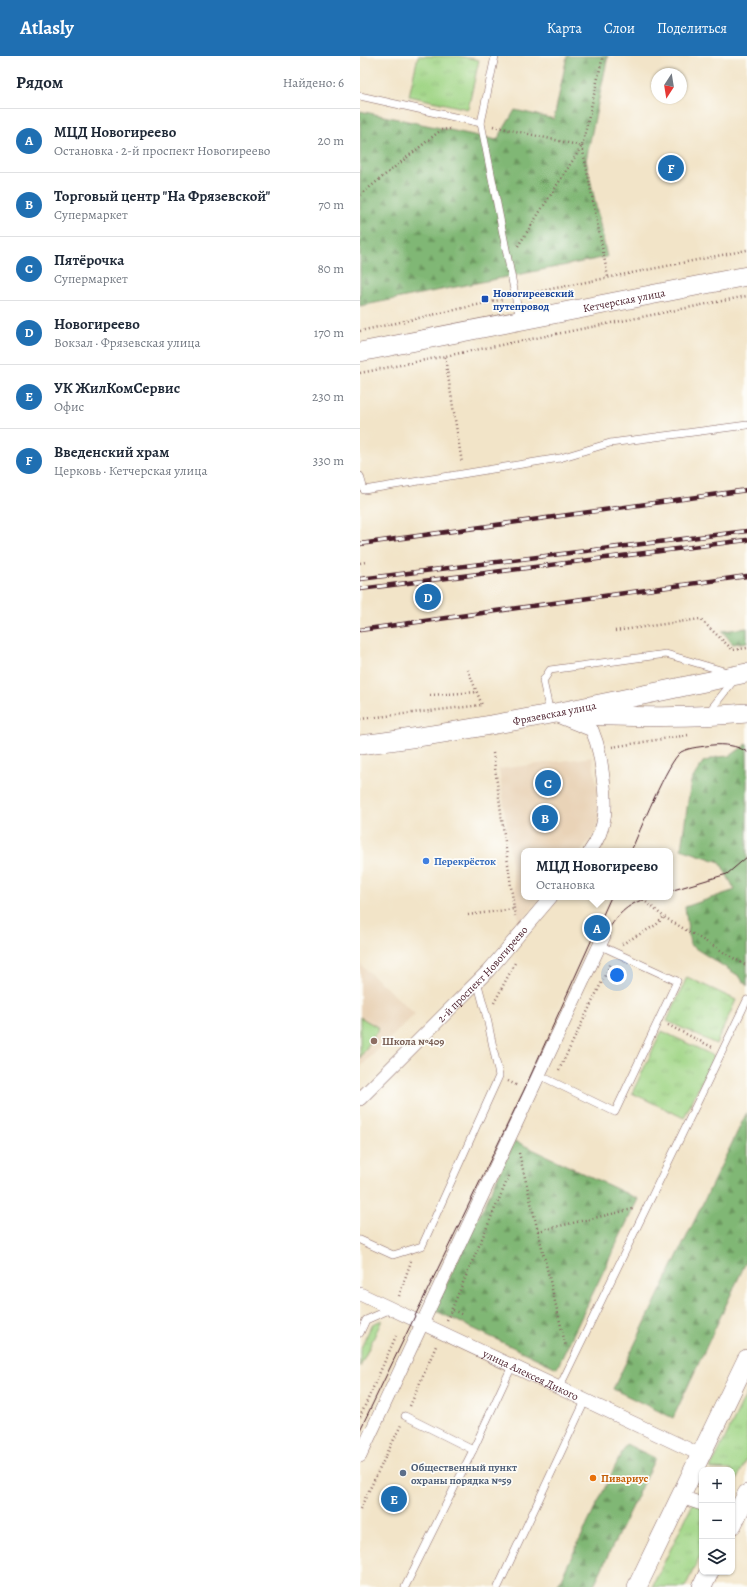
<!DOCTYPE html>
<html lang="ru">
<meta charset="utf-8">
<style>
:root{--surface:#fff;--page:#f6f6f7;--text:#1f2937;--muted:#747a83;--line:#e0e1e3;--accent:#1f6fb2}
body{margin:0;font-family:Alegreya,serif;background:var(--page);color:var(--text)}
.controls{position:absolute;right:12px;bottom:12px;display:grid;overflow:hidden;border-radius:8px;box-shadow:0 1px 3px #0004}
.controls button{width:36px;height:36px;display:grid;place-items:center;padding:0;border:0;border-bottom:1px solid var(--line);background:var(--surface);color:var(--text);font:20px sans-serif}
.compass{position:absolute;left:291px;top:12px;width:36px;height:36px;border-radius:50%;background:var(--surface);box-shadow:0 1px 3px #0004;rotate:192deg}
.you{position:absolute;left:257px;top:919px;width:14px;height:14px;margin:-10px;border:3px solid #fff;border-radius:50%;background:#1a73e8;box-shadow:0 0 0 6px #1a73e833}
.badge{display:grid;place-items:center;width:26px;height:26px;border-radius:50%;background:var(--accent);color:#fff;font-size:13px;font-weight:700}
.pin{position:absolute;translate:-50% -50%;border:2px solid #fff;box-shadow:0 1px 4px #0006}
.popup{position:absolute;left:161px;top:792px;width:152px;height:52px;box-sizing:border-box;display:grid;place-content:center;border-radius:8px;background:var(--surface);filter:drop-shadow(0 1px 3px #0005);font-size:13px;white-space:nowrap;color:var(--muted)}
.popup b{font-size:15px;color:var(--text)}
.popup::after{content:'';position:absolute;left:50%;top:100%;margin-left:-8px;border:8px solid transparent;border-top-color:var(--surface)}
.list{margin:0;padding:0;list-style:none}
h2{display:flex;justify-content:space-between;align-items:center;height:52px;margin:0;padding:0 16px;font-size:17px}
h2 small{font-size:13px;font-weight:400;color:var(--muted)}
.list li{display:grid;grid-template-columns:26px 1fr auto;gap:12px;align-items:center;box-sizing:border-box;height:64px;padding:0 16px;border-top:1px solid var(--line)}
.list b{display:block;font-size:15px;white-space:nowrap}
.list p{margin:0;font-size:13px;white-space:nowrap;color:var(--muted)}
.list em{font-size:13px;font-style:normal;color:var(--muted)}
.icon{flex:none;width:22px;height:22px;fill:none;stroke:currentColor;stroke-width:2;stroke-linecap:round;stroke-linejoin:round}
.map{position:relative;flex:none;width:387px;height:1531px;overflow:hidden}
header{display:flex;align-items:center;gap:24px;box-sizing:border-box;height:56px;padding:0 20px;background:var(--accent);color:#fff}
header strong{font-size:19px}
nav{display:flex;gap:22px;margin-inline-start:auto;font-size:14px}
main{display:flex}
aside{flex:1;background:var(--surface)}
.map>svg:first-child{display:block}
.built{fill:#e9d3b7}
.grass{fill:url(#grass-tufts);stroke:#767a59}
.forest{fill:url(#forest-firs);stroke:#656b50}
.pitch{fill:#a1d687;stroke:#767a59}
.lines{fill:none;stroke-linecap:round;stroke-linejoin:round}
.lane-casing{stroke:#856462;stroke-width:8}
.street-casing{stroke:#856462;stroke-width:14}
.secondary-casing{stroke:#856462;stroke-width:20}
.path{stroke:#856462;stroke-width:2.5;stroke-dasharray:1 3;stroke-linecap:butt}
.lane{stroke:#fff;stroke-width:7}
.street{stroke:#fff;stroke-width:13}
.secondary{stroke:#fff;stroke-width:19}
.tram{stroke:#4a1f2b;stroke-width:1}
.rail-casing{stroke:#4a1f2b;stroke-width:4.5}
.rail{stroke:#fdfcf7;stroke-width:3;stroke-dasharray:9;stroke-linecap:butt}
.transit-dot{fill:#1a4fb4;stroke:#fdfcf7;stroke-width:1.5}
.shop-dot{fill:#3f7fe0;stroke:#fdfcf7;stroke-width:1.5}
.education-dot{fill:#8d6e63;stroke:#fdfcf7;stroke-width:1.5}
.service-dot{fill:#5c6f8a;stroke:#fdfcf7;stroke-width:1.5}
.food-dot{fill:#e8710a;stroke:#fdfcf7;stroke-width:1.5}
.labels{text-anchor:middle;stroke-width:3.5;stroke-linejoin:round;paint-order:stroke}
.transit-label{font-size:11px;font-weight:bold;fill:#164399;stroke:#fdfcf7;text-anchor:start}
.street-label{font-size:11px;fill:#4a1f2b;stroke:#fdfcf7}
.shop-label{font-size:11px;font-weight:bold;fill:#366cbe;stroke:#fdfcf7;text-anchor:start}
.education-label{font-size:11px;font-weight:bold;fill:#785e54;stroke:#fdfcf7;text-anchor:start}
.service-label{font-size:11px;font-weight:bold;fill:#4e5e75;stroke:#fdfcf7;text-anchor:start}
.food-label{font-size:11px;font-weight:bold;fill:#c56008;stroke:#fdfcf7;text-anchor:start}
</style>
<header>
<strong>Atlasly</strong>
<nav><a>Карта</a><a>Слои</a><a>Поделиться</a></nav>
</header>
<main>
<aside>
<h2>Рядом<small>Найдено: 6</small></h2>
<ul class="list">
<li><span class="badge">A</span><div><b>МЦД Новогиреево</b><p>Остановка · 2-й проспект Новогиреево</p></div><em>20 m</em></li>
<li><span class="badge">B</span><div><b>Торговый центр &quot;На Фрязевской&quot;</b><p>Супермаркет</p></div><em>70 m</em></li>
<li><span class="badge">C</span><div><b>Пятёрочка</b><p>Супермаркет</p></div><em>80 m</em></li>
<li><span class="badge">D</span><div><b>Новогиреево</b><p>Вокзал · Фрязевская улица</p></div><em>170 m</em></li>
<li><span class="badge">E</span><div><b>УК ЖилКомСервис</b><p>Офис</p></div><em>230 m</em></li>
<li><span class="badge">F</span><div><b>Введенский храм</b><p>Церковь · Кетчерская улица</p></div><em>330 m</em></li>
</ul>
</aside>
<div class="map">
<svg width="387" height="1531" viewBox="0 0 387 1531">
<defs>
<pattern id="grass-tufts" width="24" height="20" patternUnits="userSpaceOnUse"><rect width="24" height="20" fill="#a1d687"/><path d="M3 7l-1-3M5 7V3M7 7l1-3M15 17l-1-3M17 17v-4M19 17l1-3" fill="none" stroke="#8cb775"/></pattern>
<pattern id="forest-firs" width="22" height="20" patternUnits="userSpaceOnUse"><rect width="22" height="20" fill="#80b774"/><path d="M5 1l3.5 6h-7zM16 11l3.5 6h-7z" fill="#6b945f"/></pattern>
</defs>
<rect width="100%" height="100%" fill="#fdfcf7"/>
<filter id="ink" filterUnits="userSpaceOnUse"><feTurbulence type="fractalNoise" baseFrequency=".025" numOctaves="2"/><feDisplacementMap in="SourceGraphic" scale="8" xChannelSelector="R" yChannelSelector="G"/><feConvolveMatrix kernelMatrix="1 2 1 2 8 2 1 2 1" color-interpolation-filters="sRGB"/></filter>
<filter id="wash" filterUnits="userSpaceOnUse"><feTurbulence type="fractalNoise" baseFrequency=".012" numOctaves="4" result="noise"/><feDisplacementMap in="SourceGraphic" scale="16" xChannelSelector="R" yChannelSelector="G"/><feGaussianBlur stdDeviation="0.9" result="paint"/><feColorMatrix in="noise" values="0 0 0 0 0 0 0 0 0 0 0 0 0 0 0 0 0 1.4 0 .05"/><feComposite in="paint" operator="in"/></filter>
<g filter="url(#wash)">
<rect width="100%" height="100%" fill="#f2e4c8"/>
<g class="built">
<path d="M232,701L241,755L235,777L221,795H164V841H182L159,868L139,713Z"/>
<path d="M0,908L55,958L0,1011Z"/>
</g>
<g class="grass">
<path d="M58,0H99L119,4L108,53L49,40Z"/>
<path d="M327,921L376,944L356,988L307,965Z"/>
<path d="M302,975L354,1000L324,1062L272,1037Z"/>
<path d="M22,1264L0,1311V1294L12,1268Z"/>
<path d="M387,1337V1403L376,1425L372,1423V1414L350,1413Z"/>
<path d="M342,1429V1496L325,1531H292Z"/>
</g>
<g class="forest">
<path d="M207,0H248L226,104L247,201L0,250V55L137,84L155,54L194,63Z"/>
<path d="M387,572V586L373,588L362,575Z"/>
<path d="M387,688V930L379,920L330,889L325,851L375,834L360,806L321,793L331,725L343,706L357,701L370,700Z"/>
<path d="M387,1056V1204L313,1362L253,1333Z"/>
<path d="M155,1085L278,1143L197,1312L74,1254Z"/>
<path d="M266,1388L295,1402L233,1531H197Z"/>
</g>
<path class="pitch" d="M0,961L19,972L0,1002Z"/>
</g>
<g filter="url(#ink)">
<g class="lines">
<g class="lane-casing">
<g id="lane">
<path d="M135,0L121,67L160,264"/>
<path d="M0,40L121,67"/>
<path d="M0,420L4,434L200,402L250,387L387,369"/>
<path d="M190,657L183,625L190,614L306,598L367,616"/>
<path d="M348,657L374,624"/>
<path d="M179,1019L255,1056L317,925L239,889"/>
<path d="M0,1184L33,1199L62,1190L139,1020L127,962L117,925"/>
<path d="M0,1277L6,1264L31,1253"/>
<path d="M199,1332L387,944"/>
<path d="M45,1360L113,1394L45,1531"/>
<path d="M113,1394L152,1310"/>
<path d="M138,1531L225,1345"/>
</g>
</g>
<g class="street-casing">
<g id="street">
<path d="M192,658L232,674C239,691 241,704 243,722C247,749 247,772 230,795"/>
<path id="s1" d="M0,1043L129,914L191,841"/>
<path id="s2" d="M0,1238L341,1399"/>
<path d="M0,1400L244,880"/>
<path d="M321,1441L342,1448"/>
</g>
</g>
<g class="secondary-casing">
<g id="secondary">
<path id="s3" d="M0,296L387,220"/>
<path d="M219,659C277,661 330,662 387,657"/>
<path id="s4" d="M0,689C130,673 259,644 387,617"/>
<path d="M372,1469L387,1438"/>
<path d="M277,1531L387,1303"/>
<path d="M342,1531L349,1516"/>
</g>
</g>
<g class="path">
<path d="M133,70L222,90L243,0"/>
<path d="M222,90L248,221"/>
<path d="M0,139L81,74L90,73"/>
<path d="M158,190L222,90"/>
<path d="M166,238L387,194"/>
<path d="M0,275L144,243"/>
<path d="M85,301L102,407"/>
<path d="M0,317L387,240"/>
<path d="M0,507L6,506"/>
<path d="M255,575L340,563L373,594L387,592"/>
<path d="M70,639L118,636"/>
<path d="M0,663L122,649L108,614"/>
<path d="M252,691L328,679"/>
<path d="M133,697L155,860"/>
<path d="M280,841L304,861L387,910"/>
<path d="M108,859L154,853"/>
<path d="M262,888L296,869L304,861"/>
<path d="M134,947L155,907"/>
<path d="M308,969L352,991"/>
<path d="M199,1014L251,907"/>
<path d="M148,1025L158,1030"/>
<path d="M159,1097L206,1291"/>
<path d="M178,1175L273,1153"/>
<path d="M39,1240L51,1205"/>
<path d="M93,1254L103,1259"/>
<path d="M87,1264L149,1120"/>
<path d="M50,1350L76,1290"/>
<path d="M0,1361L36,1280"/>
<path d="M0,1453L41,1369"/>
</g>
<use href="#lane" class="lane"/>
<use href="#street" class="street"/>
<use href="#secondary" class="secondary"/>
<g class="tram">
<path d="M271,795C279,777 308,705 321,696C330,691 342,691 352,689C363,688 377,689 387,696"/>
<path d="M310,835L367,818L387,801"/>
<path d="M244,880C258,859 264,849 290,841"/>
<path d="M0,1374L164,1034L251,841"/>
</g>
<g class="rail-casing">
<g id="rail">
<path d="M0,488L387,434"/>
<path d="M0,523L387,475"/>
<path d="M0,533L387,484"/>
<path d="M0,574L387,520"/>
</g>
</g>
<use href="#rail" class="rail"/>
</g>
</g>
<rect class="transit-dot" x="121" y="239" width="8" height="8" rx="2"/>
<circle class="shop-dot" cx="66" cy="805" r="4"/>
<circle class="education-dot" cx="14" cy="985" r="4"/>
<circle class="service-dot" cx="43" cy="1417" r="4"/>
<circle class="food-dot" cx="233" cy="1422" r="4"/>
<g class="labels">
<g class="transit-label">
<text x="133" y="241">Новогиреевский<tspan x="133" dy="13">путепровод</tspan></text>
</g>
<g class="street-label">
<text dy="4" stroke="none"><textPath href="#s3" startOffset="269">Кетчерская улица</textPath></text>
<text dy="4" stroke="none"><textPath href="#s4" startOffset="197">Фрязевская улица</textPath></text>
<text dy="4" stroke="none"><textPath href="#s1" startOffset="175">2-й проспект Новогиреево</textPath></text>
<text dy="4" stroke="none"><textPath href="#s2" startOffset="189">улица Алексея Дикого</textPath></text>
</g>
<g class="shop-label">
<text x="74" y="809">Перекрёсток</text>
</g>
<g class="education-label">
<text x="22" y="989">Школа №409</text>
</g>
<g class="service-label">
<text x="51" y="1415">Общественный пункт<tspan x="51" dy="13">охраны порядка №59</tspan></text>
</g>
<g class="food-label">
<text x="241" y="1426">Пивариус</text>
</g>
</g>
</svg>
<div class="controls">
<button>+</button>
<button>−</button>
<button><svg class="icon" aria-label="layers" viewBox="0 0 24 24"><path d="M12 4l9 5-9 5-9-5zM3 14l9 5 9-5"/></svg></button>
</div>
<svg class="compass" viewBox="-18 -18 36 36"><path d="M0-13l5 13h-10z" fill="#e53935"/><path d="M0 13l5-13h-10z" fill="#747a83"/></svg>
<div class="you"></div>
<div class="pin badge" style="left:237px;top:872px">A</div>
<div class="popup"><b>МЦД Новогиреево</b>Остановка</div>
<div class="pin badge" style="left:185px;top:762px">B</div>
<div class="pin badge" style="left:188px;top:727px">C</div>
<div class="pin badge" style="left:68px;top:541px">D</div>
<div class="pin badge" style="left:34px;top:1443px">E</div>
<div class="pin badge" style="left:311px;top:112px">F</div>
</div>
</main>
